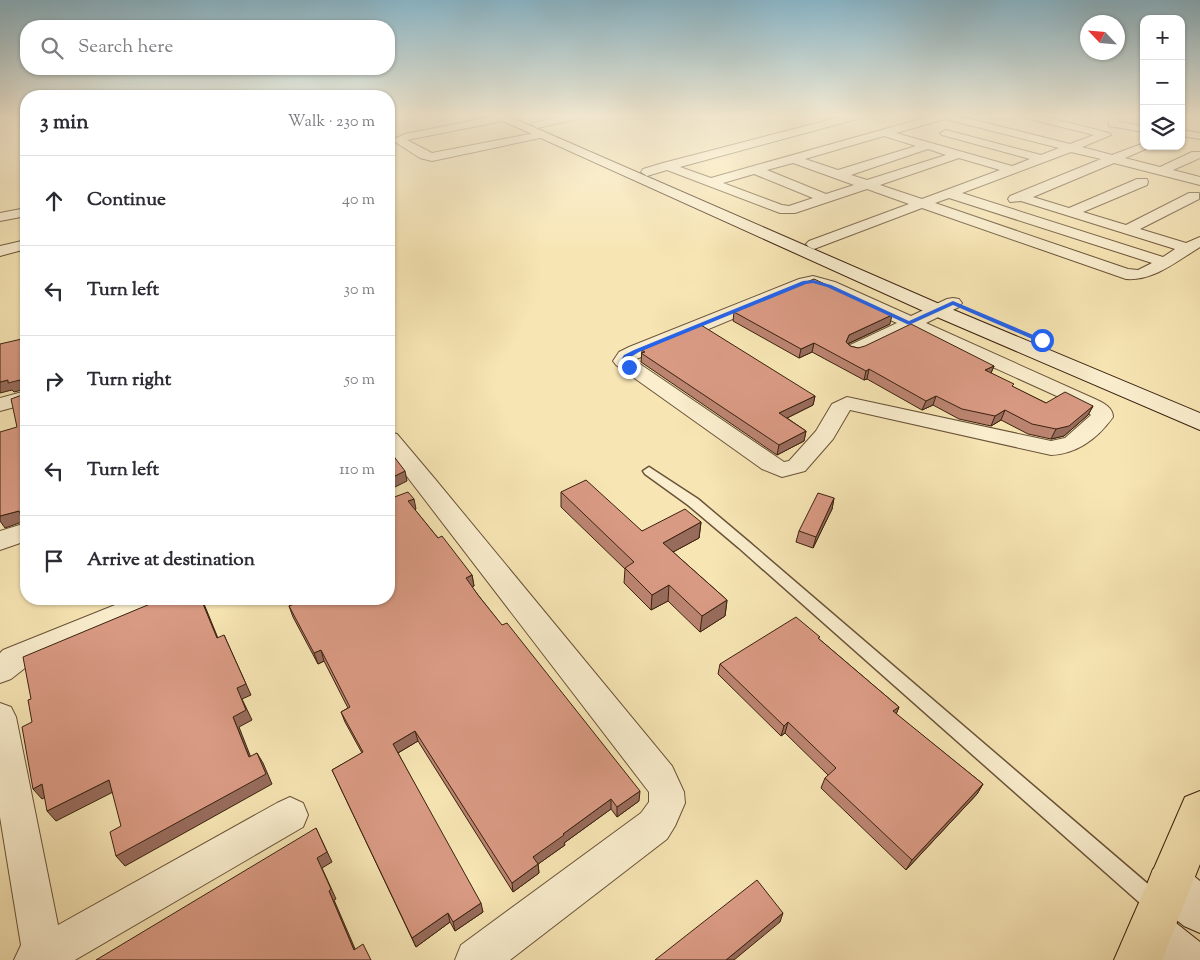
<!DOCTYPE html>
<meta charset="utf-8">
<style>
:root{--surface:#fff;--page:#f2f2f3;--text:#2b2b33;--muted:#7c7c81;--line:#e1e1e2}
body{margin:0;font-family:"Sorts Mill Goudy",serif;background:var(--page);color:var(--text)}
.controls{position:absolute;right:15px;top:15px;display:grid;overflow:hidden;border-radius:10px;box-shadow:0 1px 4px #0004}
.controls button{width:45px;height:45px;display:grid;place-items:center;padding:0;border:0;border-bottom:1px solid var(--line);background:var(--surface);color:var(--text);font:25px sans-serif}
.compass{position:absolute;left:1080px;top:15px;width:45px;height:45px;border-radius:50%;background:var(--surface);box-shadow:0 1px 4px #0004;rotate:296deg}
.stop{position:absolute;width:15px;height:15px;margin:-11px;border:4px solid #2563eb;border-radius:50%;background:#fff}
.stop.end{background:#2563eb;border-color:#fff;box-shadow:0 1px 5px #0008}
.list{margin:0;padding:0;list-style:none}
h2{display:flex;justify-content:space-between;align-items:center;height:65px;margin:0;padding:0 20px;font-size:21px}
h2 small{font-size:16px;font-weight:400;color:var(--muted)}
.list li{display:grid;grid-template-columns:32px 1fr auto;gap:15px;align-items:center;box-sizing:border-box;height:90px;padding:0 20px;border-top:1px solid var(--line)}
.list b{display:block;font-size:19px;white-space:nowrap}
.list em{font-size:16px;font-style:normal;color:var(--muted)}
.icon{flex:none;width:28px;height:28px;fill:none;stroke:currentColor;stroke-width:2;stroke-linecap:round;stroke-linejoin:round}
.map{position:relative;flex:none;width:1200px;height:960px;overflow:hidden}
.search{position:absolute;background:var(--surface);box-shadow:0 1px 4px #0004;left:20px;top:20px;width:375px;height:55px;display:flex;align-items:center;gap:12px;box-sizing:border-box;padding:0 18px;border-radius:20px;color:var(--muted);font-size:19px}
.panel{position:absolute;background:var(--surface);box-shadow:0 1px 4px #0004;left:20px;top:90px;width:375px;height:515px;border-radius:20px}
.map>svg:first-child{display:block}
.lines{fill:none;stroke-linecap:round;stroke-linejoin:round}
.lane-casing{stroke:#6a5338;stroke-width:3}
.street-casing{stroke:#6a5338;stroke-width:2}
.secondary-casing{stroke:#3b220e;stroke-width:2}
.primary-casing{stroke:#3b220e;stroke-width:2}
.lane{fill:#faeece;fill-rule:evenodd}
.street{fill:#faeece;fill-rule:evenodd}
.secondary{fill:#faeece;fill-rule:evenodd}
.primary{fill:#f7e5b4;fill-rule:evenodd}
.wall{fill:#bb8471;stroke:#3b220e}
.shaded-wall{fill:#986c5c;stroke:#3b220e}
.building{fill:#d99a83;stroke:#3b220e}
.route{fill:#2563eb}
</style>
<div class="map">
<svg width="1200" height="960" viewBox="0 0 1200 960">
<rect width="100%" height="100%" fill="#f7e5b4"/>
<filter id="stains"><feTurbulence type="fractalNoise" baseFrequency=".004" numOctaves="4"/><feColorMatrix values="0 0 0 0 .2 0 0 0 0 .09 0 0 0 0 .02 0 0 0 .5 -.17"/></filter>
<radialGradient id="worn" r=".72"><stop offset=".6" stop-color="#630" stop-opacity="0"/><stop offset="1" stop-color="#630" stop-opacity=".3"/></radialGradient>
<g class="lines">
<g class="lane-casing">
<path id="lane" d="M649,467L698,499L749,542L1163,897L1166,904L1163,911L1156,914L1149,911L739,548L688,505L645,474L643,471Z"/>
</g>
<g class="street-casing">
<g id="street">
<path d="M496,116H507L508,118L503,121L407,140L432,153L540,132L546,135L540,138L432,161L420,158L392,140L405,134Z"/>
<path d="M563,116H583L582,118L537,128L532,125L533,123Z"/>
<path d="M844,116H862L861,118L680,167L711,178L931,116H959L1070,144L1094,135L1025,118L1024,116H1042L1109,133L1111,135L1082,147L1112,155L1144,143V146H1150L1148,148L1125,158L1160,167L1192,152H1200V158L1173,170L1200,177V185L1114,163L1033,197L1069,208L1137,179H1147L1148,182L1147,185L1083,212L1126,225L1189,193H1199V199L1140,229L1186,243L1200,237V247C1177,261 1154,281 1126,279L922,208L814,249L809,247L806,244L809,241L909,204L867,189L795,213H780L667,170L647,176L641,172L643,169L663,163ZM945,119L1059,148L1041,155L946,130L940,133L942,135L1030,159L1012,166L896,133ZM884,136L916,146L838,170L805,159ZM928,149L946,155L867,180L851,175ZM1071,152L1101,159L1010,196L1008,199L1010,202L1021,201L1175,249L1163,257L962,193ZM959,158L1000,170L922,199L880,185ZM793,163L854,185L826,194L767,170ZM754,174L813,198L789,206L782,205L723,183ZM949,198L1152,263L1138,270L1128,269L935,203Z"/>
<path d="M1108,116H1118V122L1144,126V132L1109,126Z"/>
<path d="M1181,130L1200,133V139L1181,136Z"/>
<path d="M26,208V216L0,221V213Z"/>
<path d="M26,240V249L0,256V246Z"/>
<path d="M813,276L835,282L911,316L947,299L953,298L959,299L962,303L959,307L926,323L1095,399C1103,403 1113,407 1113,417C1098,438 1077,454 1051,455L850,410L833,439L805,471L782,477L762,469L616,365L613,361L619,352L629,347L799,279ZM812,286L897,323L848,346L846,350L848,354L855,356L862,354L911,330L1081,407L1091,415L1065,438L1051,441L847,397L832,404L816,431L789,461L784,462L634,360Z"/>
<path d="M26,391V404L0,411V398Z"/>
<path d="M389,432L397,434L435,479L672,766L684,792L685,803L675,826L667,839L510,960H455L461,945L641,813L649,802V792L389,453Z"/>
<path d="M26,523V541L0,550V531Z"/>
<path d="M130,599H172L168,607L25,668L11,679L0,683V653L3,650Z"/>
<path d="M0,703L11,707L16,717L58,925L277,803L290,797L303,803L308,815L303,827L75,960H14L21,945L0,817Z"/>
</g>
</g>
<g class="secondary-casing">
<g id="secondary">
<path d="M492,116H508L944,306L1200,413V430L930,314Z"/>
<path d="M1169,863L1185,869L1200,881V933L1184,926L1153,901L1147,885L1153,869Z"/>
<path d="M1150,908L1166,915L1200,942V960H1148L1134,947L1127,931L1134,915Z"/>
</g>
</g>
<g class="primary-casing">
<path id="primary" d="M1200,791V864L1162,960H1114L1185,797Z"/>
</g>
<use href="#lane" class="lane"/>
<use href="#street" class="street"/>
<use href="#secondary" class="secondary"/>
<use href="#primary" class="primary"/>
</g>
<g class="wall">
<path d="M734,312L890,324L848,344L850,346L858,348L994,366L991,373L1013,387L1046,403L1093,406L1088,415L1064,436L1051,439L1028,434L1001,420L991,426L959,419L933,405L922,410L867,379L864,380L812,352L799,358L733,321Z"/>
<path d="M642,350L815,396L813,405L787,418L806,431L804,441L777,455L641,362Z"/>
<path d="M561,492L642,531L701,522L699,538L673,552L727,600L725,616L700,632L668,601L651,610L624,583L625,569L561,507Z"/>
<path d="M834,498L832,509L813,548L796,542L799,531Z"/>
<path d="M389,499L416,509L415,510L438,538L472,575L474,586L472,587L478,595L639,801L617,817L611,809L564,843L565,845L538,864L539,873L513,892L418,741L398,753L483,912L455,931L450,922L416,947L332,770L362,753L345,722L341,712L348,708L324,661L318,664L293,617L289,606L295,604L293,599H389Z"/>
<path d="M819,639L899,707L896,714L983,784L977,794L906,870L821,788L825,778L828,775L785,733L781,736L718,674L720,664Z"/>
</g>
<g class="shaded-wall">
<path d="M892,315L890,324L847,344L846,342L849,335Z"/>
<path d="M814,343L812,352L799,358L801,349Z"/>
<path d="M994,366L990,375L985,370Z"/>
<path d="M869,369L867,379L864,380L866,371Z"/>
<path d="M8,380H20L26,389L14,392L12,390L0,393V382Z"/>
<path d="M815,396L813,405L777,423L779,413Z"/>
<path d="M936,396L933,405L922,410L926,401Z"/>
<path d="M1093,406L1088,415L1064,436L1051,439L1056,429Z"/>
<path d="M1005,410L1001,420L991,426L995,416Z"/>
<path d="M806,431L804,441L777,455L779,445Z"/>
<path d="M405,471L407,481L389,490V479Z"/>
<path d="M834,498L832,509L813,548L816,537Z"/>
<path d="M414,499L416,509L410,511L408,501Z"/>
<path d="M19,511L26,513V522L25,521L5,528L0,521V516Z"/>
<path d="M701,522L699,538L662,558L663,543Z"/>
<path d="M472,575L474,586L468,589L466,578Z"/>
<path d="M669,585L668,601L651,610L652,595Z"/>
<path d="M201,599H202L222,648L217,638Z"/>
<path d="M727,600L725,616L700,632L702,616Z"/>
<path d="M224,635L251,695L242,699L252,720L239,727L255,768L249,757L233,717L237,688Z"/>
<path d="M321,650L324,661L318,664L314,653Z"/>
<path d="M899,707L895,717L893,711Z"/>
<path d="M788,722L785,733L781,736L784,726Z"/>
<path d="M415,731L418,741L396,754L393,744Z"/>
<path d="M257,753L263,763L272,784L125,866L116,856Z"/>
<path d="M109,780L117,790L56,821L47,811Z"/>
<path d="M42,784L51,794L42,799L33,789Z"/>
<path d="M983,784L977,794L906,870L912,860Z"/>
<path d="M640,791L639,801L617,817V807Z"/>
<path d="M611,799V809L564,843L565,845L534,867L533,857L563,834Z"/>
<path d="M316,828L332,862L322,868L336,899L334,900L359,958L354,950L329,891L317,858Z"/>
<path d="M538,864L539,873L513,892L512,883Z"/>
<path d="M481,903L483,912L455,931L453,922Z"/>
<path d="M448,913L450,922L416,947L412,938Z"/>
<path d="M783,913L780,922L734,960H726Z"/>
</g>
<g class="building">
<path d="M814,279L892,315L849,335L846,342L850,346L858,348L865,346L911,324L994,366L985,370L1014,384L1012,386L1046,403L1065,392L1093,406L1069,426L1056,429L1032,424L1005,410L995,416L962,409L936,396L926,401L869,369L866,371L814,343L801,349L734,312Z"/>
<path d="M701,325L815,396L779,413L806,431L779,445L641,353L645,352L642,350Z"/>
<path d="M26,338V513L21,515L19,511L0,516V432L17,427L11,399L22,395V381L20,380L8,383V380L0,382V344Z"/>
<path d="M389,450L405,471L389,479Z"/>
<path d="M586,480L642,531L685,509L701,522L663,543L727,600L702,616L669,585L652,595L625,568L634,562L561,492Z"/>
<path d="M408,492L414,499L408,501L438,538L442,536L472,575L466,578L478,595L502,625L507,623L640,791L617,807L611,799L563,834L564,835L533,857L538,864L512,883L415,731L393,744L481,903L453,922L448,913L412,938L332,770L363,752L341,712L350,707L321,650L314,653L289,606L297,603L294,599H389V499Z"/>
<path d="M818,493L834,498L816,537L799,531Z"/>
<path d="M162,599H201L217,638L224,635L246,684L237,688L246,710L233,717L249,757L257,753L266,774L116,856L110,832L121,826L109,780L47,811L42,784L33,789L22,727L32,722L28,700L31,699L23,657Z"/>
<path d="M796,617L820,637L818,638L899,707L893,711L983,784L912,860L825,778L836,768L788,722L784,726L720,664Z"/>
<path d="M316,828L327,852L317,858L331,889L329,891L354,950L363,944L371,960H96Z"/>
<path d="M757,880L783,913L726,960H655Z"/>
</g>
<linearGradient id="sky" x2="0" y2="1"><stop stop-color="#8ab9ce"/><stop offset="0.46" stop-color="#fbf3dd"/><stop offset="1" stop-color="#fbf3dd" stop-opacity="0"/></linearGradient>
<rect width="1200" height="251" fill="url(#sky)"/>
<path class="route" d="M813,280L831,285L909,321L953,301L1045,340L1039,342L953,305L909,325L827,287L813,283L806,284L639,352L629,358L627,361L632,367L631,368H627L620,362L624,355L634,350L803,281Z"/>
<rect width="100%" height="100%" filter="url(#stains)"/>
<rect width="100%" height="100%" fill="url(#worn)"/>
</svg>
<div class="controls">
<button>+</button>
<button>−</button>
<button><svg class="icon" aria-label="layers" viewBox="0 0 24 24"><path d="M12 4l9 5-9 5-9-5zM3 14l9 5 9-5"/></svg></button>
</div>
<svg class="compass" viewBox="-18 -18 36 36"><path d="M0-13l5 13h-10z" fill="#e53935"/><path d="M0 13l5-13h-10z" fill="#7c7c81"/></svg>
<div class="stop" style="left:1042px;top:340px"></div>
<div class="stop end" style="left:629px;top:367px"></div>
<div class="search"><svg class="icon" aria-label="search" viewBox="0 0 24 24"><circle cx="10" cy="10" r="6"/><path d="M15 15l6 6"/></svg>Search here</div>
<section class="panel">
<h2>3 min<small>Walk · 230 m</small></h2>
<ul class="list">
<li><svg class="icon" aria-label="ahead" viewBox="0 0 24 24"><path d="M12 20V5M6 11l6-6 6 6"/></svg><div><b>Continue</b></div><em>40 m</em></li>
<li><svg class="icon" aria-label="left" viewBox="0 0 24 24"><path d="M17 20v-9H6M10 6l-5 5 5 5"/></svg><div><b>Turn left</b></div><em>30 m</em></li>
<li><svg class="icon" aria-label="right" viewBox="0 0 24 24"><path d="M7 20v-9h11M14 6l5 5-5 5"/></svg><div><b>Turn right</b></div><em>50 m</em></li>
<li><svg class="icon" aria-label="left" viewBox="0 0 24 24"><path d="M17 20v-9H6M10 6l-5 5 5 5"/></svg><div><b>Turn left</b></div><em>110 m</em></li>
<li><svg class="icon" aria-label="arrive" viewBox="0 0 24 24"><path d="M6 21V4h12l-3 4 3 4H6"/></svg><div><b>Arrive at destination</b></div></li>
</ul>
</section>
</div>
